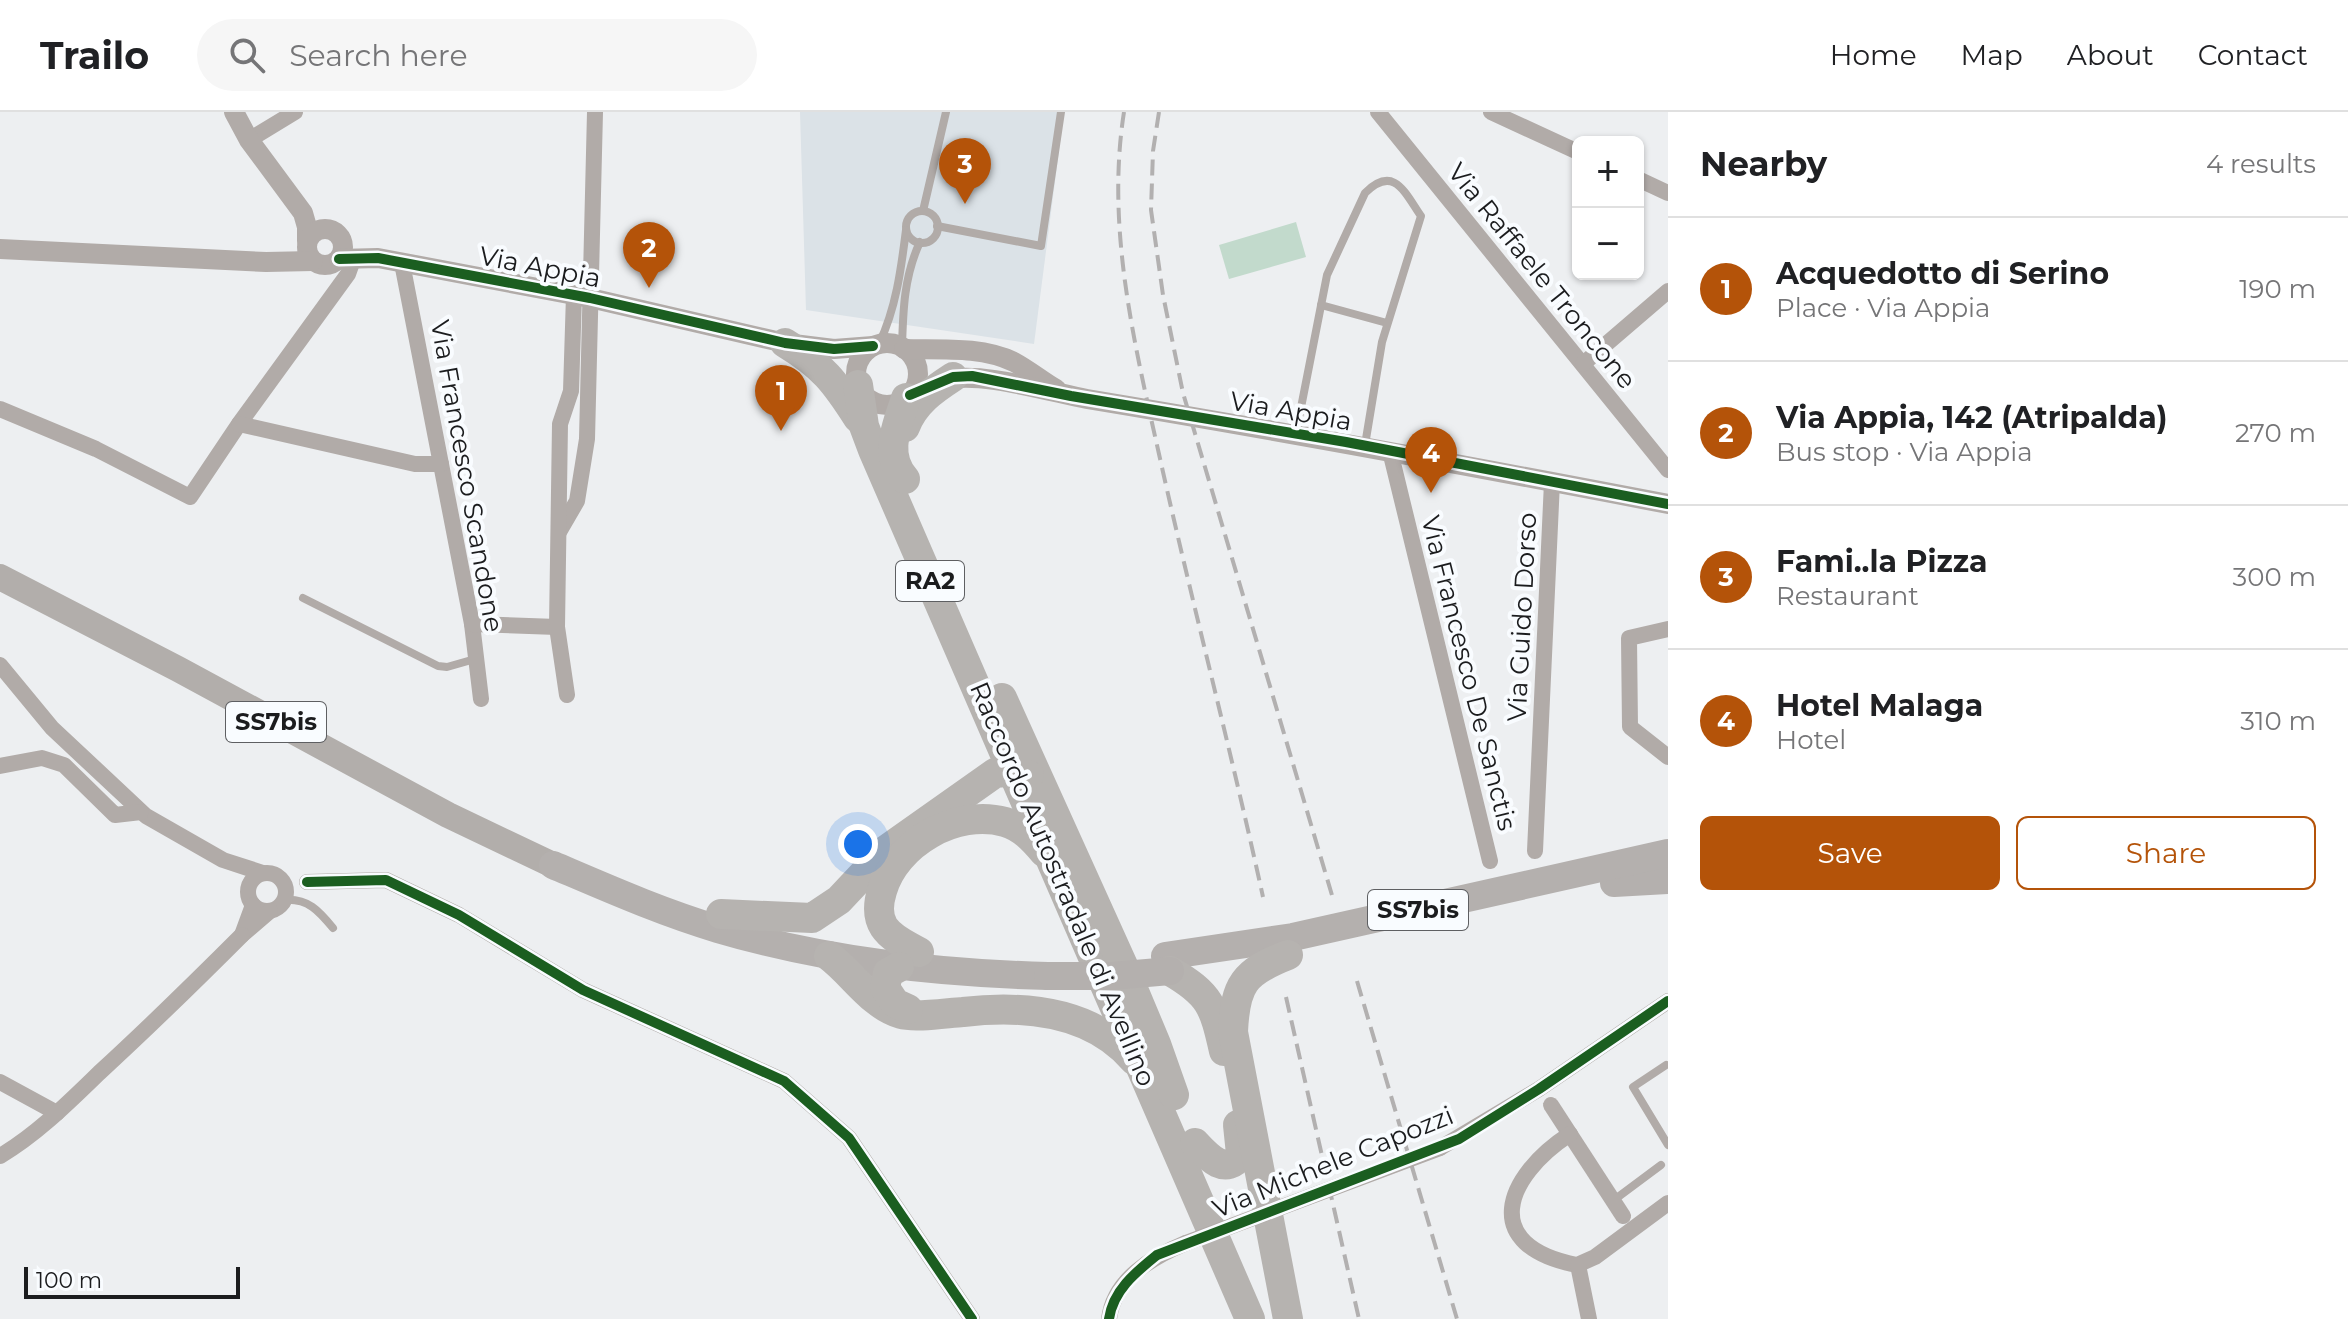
<!DOCTYPE html>
<meta charset="utf-8">
<style>
:root{--surface:#fff;--page:#f6f6f6;--text:#202124;--muted:#757577;--line:#e0e0e0;--accent:#b45309}
body{margin:0;font-family:Montserrat,sans-serif;background:var(--page);color:var(--text)}
.controls{position:absolute;right:24px;top:24px;display:grid;overflow:hidden;border-radius:12px;box-shadow:0 2px 6px #0004}
.controls button{width:72px;height:72px;display:grid;place-items:center;padding:0;border:0;border-bottom:2px solid var(--line);background:var(--surface);color:var(--text);font:40px sans-serif}
.scale{position:absolute;left:24px;bottom:20px;width:216px;box-sizing:border-box;padding-left:8px;border:4px solid #1b1c1e;border-top:0;font-size:22px;line-height:28px;white-space:nowrap;color:#1b1c1e;-webkit-text-stroke:6px #f9fcff;paint-order:stroke}
.you{position:absolute;left:858px;top:732px;width:28px;height:28px;margin:-20px;border:6px solid #fff;border-radius:50%;background:#1a73e8;box-shadow:0 0 0 12px #1a73e833}
.badge{display:grid;place-items:center;width:52px;height:52px;border-radius:50%;background:var(--accent);color:#fff;font-size:26px;font-weight:700}
.pin{position:absolute;translate:-50% -66px;filter:drop-shadow(0 2px 4px #0008)}
.pin::after{content:'';position:absolute;top:42px;width:28px;height:24px;background:inherit;clip-path:polygon(0 0,100% 0,50% 100%)}
.list{margin:0;padding:0;list-style:none}
h2{display:flex;justify-content:space-between;align-items:center;height:104px;margin:0;padding:0 32px;font-size:34px}
h2 small{font-size:26px;font-weight:400;color:var(--muted)}
.list li{display:grid;grid-template-columns:52px 1fr auto;gap:24px;align-items:center;box-sizing:border-box;height:144px;padding:0 32px;border-top:2px solid var(--line)}
.list b{display:block;font-size:30px;white-space:nowrap}
.list p{margin:0;font-size:26px;white-space:nowrap;color:var(--muted)}
.list em{font-size:26px;font-style:normal;color:var(--muted)}
.actions{display:flex;gap:16px;padding:24px 32px}
.actions a{flex:1;padding:18px 0;border:2px solid var(--accent);border-radius:12px;text-align:center;font-size:28px;color:var(--accent)}
.actions .main{background:var(--accent);color:#fff}
.icon{flex:none;width:44px;height:44px;fill:none;stroke:currentColor;stroke-width:2;stroke-linecap:round;stroke-linejoin:round}
.map{position:relative;flex:none;width:1668px;height:1207px;overflow:hidden}
header{display:flex;align-items:center;gap:48px;box-sizing:border-box;height:112px;padding:0 40px;background:var(--surface);border-bottom:2px solid var(--line)}
header strong{font-size:38px}
nav{display:flex;gap:44px;margin-inline-start:auto;font-size:28px}
.search{width:560px;height:72px;background:var(--page);display:flex;align-items:center;gap:20px;box-sizing:border-box;padding:0 28px;border-radius:44px;color:var(--muted);font-size:30px}
main{display:flex}
aside{flex:1;background:var(--surface)}
.map>svg:first-child{display:block}
.built{fill:#dbe2e7}
.green{fill:#c2dacc}
.lines{fill:none;stroke-linecap:round;stroke-linejoin:round}
.service{stroke:#b1aba8;stroke-width:8}
.minor{stroke:#b1aba8;stroke-width:16}
.tertiary{stroke:#b1aba8;stroke-width:20}
.primary{stroke:#b2aeab;stroke-width:26}
.trunk{stroke:#b4b0ae;stroke-width:28}
.motorway{stroke:#b6b3b0;stroke-width:30}
.rail{stroke:#b2b0b0;stroke-width:4;stroke-dasharray:16 8;stroke-linecap:butt}
.minor-bridge{stroke:#b1aba8;stroke-width:16}
.trunk-bridge{stroke:#b4b0ae;stroke-width:28}
.cycleway-casing{stroke:#f9fcff;stroke-width:15}
.cycleway{stroke:#1b5e20;stroke-width:10}
.labels{text-anchor:middle;stroke-width:8;stroke-linejoin:round;paint-order:stroke}
.shield{fill:#f9fcff;stroke:#5e5f62;stroke-width:2}
.shield-label{font-size:24px;font-weight:bold;fill:#1b1c1e}
.street-label{font-size:26px;fill:#1b1c1e;stroke:#f9fcff}
</style>
<header>
<strong>Trailo</strong>
<div class="search"><svg class="icon" aria-label="search" viewBox="0 0 24 24"><circle cx="10" cy="10" r="6"/><path d="M15 15l6 6"/></svg>Search here</div>
<nav><a>Home</a><a>Map</a><a>About</a><a>Contact</a></nav>
</header>
<main>
<div class="map">
<svg width="1668" height="1207" viewBox="0 0 1668 1207">
<rect width="100%" height="100%" fill="#edeff1"/>
<path class="built" d="M800,0H1064L1034,232L806,198Z"/>
<path class="green" d="M1296,110L1306,145L1229,167L1219,133Z"/>
<g class="lines">
<g class="service">
<path d="M923,99L946,0"/>
<circle cx="922" cy="115" r="16"/>
<path d="M937,114L1041,134L1061,0"/>
<path d="M1321,193L1387,211"/>
<path d="M879,232C896,196 901,158 906,118"/>
<path d="M902,235C903,199 904,164 920,130"/>
<path d="M1296,321L1327,163L1365,81C1394,52 1405,81 1421,104L1382,230L1365,333"/>
<path d="M303,486L438,554L447,555L475,547"/>
<path d="M284,788C308,786 319,799 333,816"/>
<path d="M1666,953L1633,975L1668,1033"/>
<path d="M1614,1088L1661,1053"/>
</g>
<g class="minor">
<path d="M1378,0L1668,358"/>
<path d="M1491,0L1578,40"/>
<path d="M249,28L295,0"/>
<path d="M1638,67L1668,81"/>
<path d="M402,151L472,512L481,587"/>
<path d="M1583,252L1668,179"/>
<path d="M0,297L96,337L190,385L239,312L348,162L353,148"/>
<path d="M239,312L415,352H441"/>
<path d="M1390,339L1490,749"/>
<path d="M559,420L577,389L587,327L595,0"/>
<path d="M472,512L557,515"/>
<path d="M1668,517L1629,526L1630,615L1668,645"/>
<path d="M0,553L52,616L146,704L223,748L263,761"/>
<path d="M567,583L557,515L560,312L571,279L574,183"/>
<path d="M0,654L42,646L64,653L115,703L141,700"/>
<path d="M1535,739L1552,370"/>
<circle cx="267" cy="780" r="19"/>
<path d="M307,770L386,768L459,803L583,878L784,969L849,1026L972,1207"/>
<path d="M253,793L242,823L270,799"/>
<path d="M0,970L57,1001"/>
<path d="M1551,993L1623,1104"/>
<path d="M1570,1022C1504,1065 1479,1134 1577,1153L1595,1145L1668,1091"/>
<path d="M1440,1036L1539,977L1668,889"/>
<path d="M0,1044C37,1022 68,991 99,961C148,916 195,870 242,823"/>
<path d="M1578,1153L1589,1207"/>
<path d="M1109,1207C1114,1167 1152,1145 1186,1131"/>
</g>
<g class="tertiary">
<path d="M234,0L249,28L303,101L307,115V129"/>
<circle cx="325" cy="135" r="18"/>
<path d="M0,137L266,150L313,149"/>
<path d="M339,147L378,146L590,186L785,231L834,237L873,234"/>
<circle cx="887" cy="262" r="31"/>
<path d="M904,237C940,238 981,234 1014,250C1029,258 1042,269 1056,277"/>
<path d="M944,269C973,257 1054,281 1087,287C1281,319 1475,355 1668,392"/>
</g>
<path class="primary" d="M0,465L178,557L448,703L553,753"/>
<g class="trunk">
<path d="M553,753C607,776 661,800 718,817C826,849 936,861 1048,864"/>
<path d="M1614,771L1668,768"/>
<path d="M1165,844L1293,825L1668,741"/>
</g>
<g class="motorway">
<path d="M785,231C823,254 835,270 858,306"/>
<path d="M858,273L864,314L873,338L1250,1207"/>
<path d="M905,315C914,291 933,278 953,265"/>
<path d="M905,367C883,342 897,314 906,286"/>
<path d="M1002,586L1125,858L1156,932L1174,983"/>
<path d="M721,802L812,806L839,788L886,738L995,661L1017,659L1029,663"/>
<path d="M919,840C907,833 892,827 884,815C877,804 878,792 882,779C895,732 956,696 1005,710C1022,715 1033,727 1044,740"/>
<path d="M829,844C853,862 871,893 901,902C915,906 947,901 963,900C1024,893 1091,898 1134,948"/>
<path d="M899,855L888,861L885,876L895,891L908,897"/>
<path d="M1170,859C1210,882 1214,894 1224,939"/>
<path d="M1195,1031C1208,1045 1226,1065 1241,1042L1238,1013"/>
<path d="M1288,1207L1233,920C1235,872 1244,860 1288,843"/>
</g>
<g class="rail">
<path d="M1124,0C1105,121 1137,242 1163,360C1195,502 1232,643 1263,785"/>
<path d="M1159,0L1153,39L1151,98L1163,183L1183,281L1334,790"/>
<path d="M1357,869L1457,1207"/>
<path d="M1286,885L1359,1207"/>
</g>
<path class="minor-bridge" d="M1186,1131L1440,1036"/>
<path class="trunk-bridge" d="M1048,864H1112L1170,859"/>
<g class="cycleway-casing">
<g id="cycleway">
<path d="M339,147L378,146L590,186L785,231L834,237L873,234"/>
<path d="M910,283L953,265L972,264L1071,284L1346,330L1668,392"/>
<path d="M307,770L386,768L459,803L583,878L784,969L849,1026L972,1207"/>
<path d="M1109,1207C1113,1178 1136,1160 1157,1143L1459,1027L1539,977L1668,889"/>
</g>
</g>
<use href="#cycleway" class="cycleway"/>
</g>
<g class="labels">
<g class="shield">
<rect x="896" y="449" width="68" height="40" rx="6"/>
<rect x="226" y="590" width="100" height="40" rx="6"/>
<rect x="1368" y="778" width="100" height="40" rx="6"/>
</g>
<g class="shield-label">
<text x="930" y="477">RA2</text>
<text x="276" y="618">SS7bis</text>
<text x="1418" y="806">SS7bis</text>
</g>
<g class="street-label">
<text transform="translate(540 155) rotate(11)" y="9">Via Appia</text>
<text transform="translate(1542 164) rotate(51)" y="9">Via Raffaele Troncone</text>
<text transform="translate(1291 299) rotate(10)" y="9">Via Appia</text>
<text transform="translate(467 364) rotate(80)" y="9">Via Francesco Scandone</text>
<text transform="translate(1522 505) rotate(-87)" y="9">Via Guido Dorso</text>
<text transform="translate(1469 561) rotate(76)" y="9">Via Francesco De Sanctis</text>
<text transform="translate(1063 772) rotate(67)" y="9">Raccordo Autostradale di Avellino</text>
<text transform="translate(1333 1050) rotate(-22)" y="9">Via Michele Capozzi</text>
</g>
</g>
</svg>
<div class="controls">
<button>+</button>
<button>−</button>
</div>
<div class="scale">100 m</div>
<div class="you"></div>
<div class="pin badge" style="left:781px;top:319px">1</div>
<div class="pin badge" style="left:649px;top:176px">2</div>
<div class="pin badge" style="left:965px;top:92px">3</div>
<div class="pin badge" style="left:1431px;top:381px">4</div>
</div>
<aside>
<h2>Nearby<small>4 results</small></h2>
<ul class="list">
<li><span class="badge">1</span><div><b>Acquedotto di Serino</b><p>Place · Via Appia</p></div><em>190 m</em></li>
<li><span class="badge">2</span><div><b>Via Appia, 142 (Atripalda)</b><p>Bus stop · Via Appia</p></div><em>270 m</em></li>
<li><span class="badge">3</span><div><b>Fami..la Pizza</b><p>Restaurant</p></div><em>300 m</em></li>
<li><span class="badge">4</span><div><b>Hotel Malaga</b><p>Hotel</p></div><em>310 m</em></li>
</ul>
<div class="actions"><a class="main">Save</a><a>Share</a></div>
</aside>
</main>
